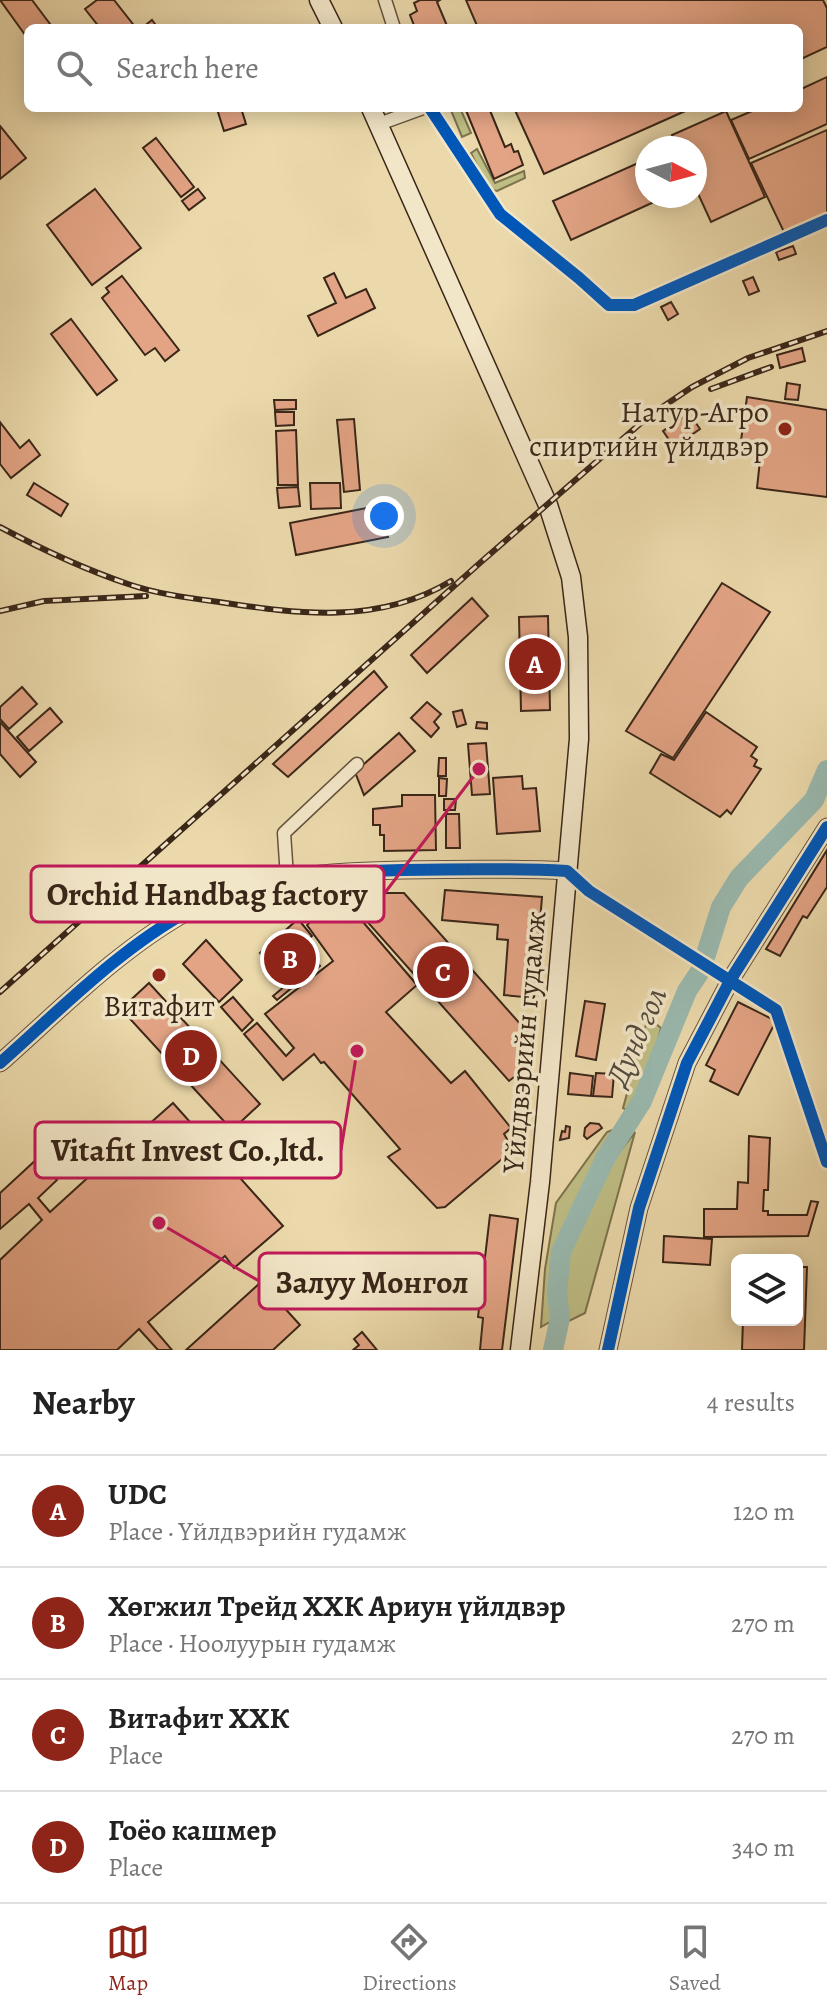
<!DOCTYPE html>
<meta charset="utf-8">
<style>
:root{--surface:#fff;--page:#f2f2f2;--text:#222;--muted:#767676;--line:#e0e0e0;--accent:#8f2418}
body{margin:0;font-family:Alegreya,serif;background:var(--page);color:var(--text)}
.controls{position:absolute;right:24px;bottom:24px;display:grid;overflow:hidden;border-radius:12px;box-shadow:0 4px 20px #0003}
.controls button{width:72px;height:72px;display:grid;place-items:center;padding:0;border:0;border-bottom:2px solid var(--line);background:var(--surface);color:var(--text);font:40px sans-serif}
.compass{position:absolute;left:635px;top:136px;width:72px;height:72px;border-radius:50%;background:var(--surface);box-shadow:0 4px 20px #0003;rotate:96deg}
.you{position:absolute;left:384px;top:516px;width:28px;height:28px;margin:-20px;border:6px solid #fff;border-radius:50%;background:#1a73e8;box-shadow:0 0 0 12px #1a73e833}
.badge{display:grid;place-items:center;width:52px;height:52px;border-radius:50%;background:var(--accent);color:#fff;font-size:26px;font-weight:700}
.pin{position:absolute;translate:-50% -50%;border:4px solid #fff;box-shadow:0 2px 8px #0006}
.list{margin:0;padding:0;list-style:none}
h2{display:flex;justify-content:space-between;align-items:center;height:104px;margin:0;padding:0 32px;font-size:34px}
h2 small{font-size:26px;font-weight:400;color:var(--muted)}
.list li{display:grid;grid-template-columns:52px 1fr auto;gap:24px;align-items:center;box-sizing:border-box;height:112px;padding:0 32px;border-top:2px solid var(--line)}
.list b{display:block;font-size:30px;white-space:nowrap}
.list p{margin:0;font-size:26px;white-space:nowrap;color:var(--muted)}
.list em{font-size:26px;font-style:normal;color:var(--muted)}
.icon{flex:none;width:44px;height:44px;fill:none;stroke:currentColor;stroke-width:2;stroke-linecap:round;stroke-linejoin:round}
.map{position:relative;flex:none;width:827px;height:1350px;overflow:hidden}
.search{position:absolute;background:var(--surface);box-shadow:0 4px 20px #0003;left:24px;right:24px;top:24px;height:88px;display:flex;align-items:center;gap:20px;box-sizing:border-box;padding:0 28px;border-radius:12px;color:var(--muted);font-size:30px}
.sheet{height:552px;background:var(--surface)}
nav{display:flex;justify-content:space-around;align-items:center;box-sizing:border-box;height:112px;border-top:2px solid var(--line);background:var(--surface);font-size:22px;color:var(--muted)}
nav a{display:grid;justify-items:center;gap:4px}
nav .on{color:var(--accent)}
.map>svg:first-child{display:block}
.green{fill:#bebd84;stroke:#7c724e;stroke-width:2}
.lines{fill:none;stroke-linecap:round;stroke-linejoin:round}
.river{stroke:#99b9af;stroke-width:20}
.building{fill:#e3a485;stroke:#3a2618;stroke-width:2}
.minor-casing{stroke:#66533d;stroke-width:15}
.tertiary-casing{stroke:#66533d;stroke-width:19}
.secondary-casing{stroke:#3a2618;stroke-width:21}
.minor{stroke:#f2e6c8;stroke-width:12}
.tertiary{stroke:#f2e6c8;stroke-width:16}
.secondary{stroke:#f2e6c8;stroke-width:18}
.rail-casing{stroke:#3a2618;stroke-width:6}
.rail{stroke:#f2e6c8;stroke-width:3;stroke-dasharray:9;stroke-linecap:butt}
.cycleway-casing{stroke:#f2e6c8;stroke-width:17}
.cycleway{stroke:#0057b8;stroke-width:12}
.poi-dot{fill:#8f2418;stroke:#f2e6c8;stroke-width:3}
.labels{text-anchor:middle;stroke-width:7;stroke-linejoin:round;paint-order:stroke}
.poi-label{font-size:30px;fill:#3a2618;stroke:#f2e6c8;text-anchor:end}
.street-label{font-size:30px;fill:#3a2618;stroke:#f2e6c8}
.water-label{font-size:32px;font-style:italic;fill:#524b3e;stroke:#f2e6c8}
.leader{fill:none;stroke:#c2185b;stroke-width:3}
.callout-dot{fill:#c2185b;stroke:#f2e6c8;stroke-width:3}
.callout{fill:#f2e6c8;stroke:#c2185b;stroke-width:3}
.callout-label{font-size:32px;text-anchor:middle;font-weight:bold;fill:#3a2618}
</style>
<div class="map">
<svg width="827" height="1350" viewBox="0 0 827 1350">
<rect width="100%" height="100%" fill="#ebd9ab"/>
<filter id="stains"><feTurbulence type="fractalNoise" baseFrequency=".0025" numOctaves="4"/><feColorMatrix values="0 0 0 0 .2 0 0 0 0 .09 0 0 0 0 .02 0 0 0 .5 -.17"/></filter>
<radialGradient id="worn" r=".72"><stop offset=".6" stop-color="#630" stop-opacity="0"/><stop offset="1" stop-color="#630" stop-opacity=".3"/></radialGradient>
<g class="green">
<path d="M450,108H460L471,133L462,137Z"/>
<path d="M477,149L495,183L524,171L525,178L497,191L488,189L471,153Z"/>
<path d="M648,1017L661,1028L649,1073L630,1112L623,1108Z"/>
<path d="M618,1128C594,1167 560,1230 554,1275C552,1289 554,1305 555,1319L541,1327L545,1269L556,1203L607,1132Z"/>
<path d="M635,1132L585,1313L565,1323C564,1307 561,1289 563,1274C568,1229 607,1166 635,1132Z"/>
</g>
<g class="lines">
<path class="river" d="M553,1350L560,1318L557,1294L561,1252L605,1159L642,1101L687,991L701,970L721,907L739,878L814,800L827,770"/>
</g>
<g class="building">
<path d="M0,0H32L53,28H28V39Z"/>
<path d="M97,0H114L136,28H100L85,9Z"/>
<path d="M420,0H440L437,2L448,28H415L410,15L417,11L414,3Z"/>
<path d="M466,0H823L827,8V47L799,60V28H478Z"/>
<path d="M152,20L158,28H142Z"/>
<path d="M827,77V124L749,159L731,120L759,108H799V90Z"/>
<path d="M241,108L246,124L224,131L217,109Z"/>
<path d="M465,108H489L505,147L511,144L514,152L518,151L523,165L494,179Z"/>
<path d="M514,108H692L544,174Z"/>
<path d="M726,111L765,197L711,222L695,187V148H678L672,135Z"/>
<path d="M0,126L26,158L0,179Z"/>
<path d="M827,130V215L784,232L751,163Z"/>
<path d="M156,138L194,187L181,197L143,148Z"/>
<path d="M647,159V196H667L571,240L553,201Z"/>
<path d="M95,189L141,248L92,285L47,225Z"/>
<path d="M198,189L205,198L189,210L182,201Z"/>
<path d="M793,246L796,254L779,260L776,252Z"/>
<path d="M334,273L346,298L366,289L375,308L318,336L308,316L336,303L324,278Z"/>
<path d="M122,276L179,350L165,361L155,348L145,355L102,298L109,292L106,288Z"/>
<path d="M753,277L759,291L749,295L743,281Z"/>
<path d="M671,302L678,314L668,320L661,307Z"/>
<path d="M71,319L117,380L97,395L51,334Z"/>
<path d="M802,348L805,361L780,368L777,355Z"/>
<path d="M787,383L800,385L798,400L785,399Z"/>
<path d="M747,397L827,410V497L757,488L761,451L740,448Z"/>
<path d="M274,400H296V409L275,410Z"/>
<path d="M275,412H294V425L276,426Z"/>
<path d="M689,413L700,429L674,447L663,431Z"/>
<path d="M354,419L360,490L344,492L337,420Z"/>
<path d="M0,422L20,448L29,440L40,455L11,478L0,464Z"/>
<path d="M296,430L298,485H278L276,431Z"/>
<path d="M34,483L68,504L61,516L27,495Z"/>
<path d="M310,483H340L341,508L311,509Z"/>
<path d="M298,487L300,506L279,508L277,488Z"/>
<path d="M382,505L388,537L296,555L290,523Z"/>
<path d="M722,583L770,612L673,758L626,731Z"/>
<path d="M472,598L488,616L427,673L411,655Z"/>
<path d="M548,616L550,710L521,711L519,617Z"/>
<path d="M374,671L387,687L288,777L273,764Z"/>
<path d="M22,687L37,704L9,729L0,719V707Z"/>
<path d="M427,702L441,714L434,722L439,728L431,737L411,718Z"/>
<path d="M50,708L62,722L29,751L17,737Z"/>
<path d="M462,710L466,724L457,727L453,712Z"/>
<path d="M706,712L757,747L751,756L757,760L754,766L761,769L731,814L727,810L720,817L650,773L661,754L674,760Z"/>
<path d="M0,722L36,762L20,777L0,754Z"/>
<path d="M477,722L487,723V729L476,728Z"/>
<path d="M399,733L415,751L364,795L355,772Z"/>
<path d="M486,743L490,794L472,795L468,744Z"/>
<path d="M439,758H446V776H438Z"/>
<path d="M522,776L523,789L536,788L540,831L497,834L493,778Z"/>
<path d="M439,778L447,779L446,796H439Z"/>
<path d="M402,795H435L436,850L384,851V835H380V825H373V809L402,806Z"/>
<path d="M444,799H456L455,810H444Z"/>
<path d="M446,814H459L460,848H446Z"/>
<path d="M827,850V887L807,918L803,916L780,956L766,949Z"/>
<path d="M445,890L542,897L534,998L504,995L508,940L497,939L498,925L442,920Z"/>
<path d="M374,893H404L530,1035L528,1066L509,1081L355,908Z"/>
<path d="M339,894L417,985L386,1012L451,1083L465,1071L511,1128L504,1134L511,1146L508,1154L445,1207L437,1208L388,1157L400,1149L324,1062L321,1063L314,1054L283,1080L244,1034L257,1023L286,1056L294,1048L265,1014L333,961L307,925Z"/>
<path d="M298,919L312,936L302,945L320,966L296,986L278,965L274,968L260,953Z"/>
<path d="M206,940L242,980L219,1002L183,964Z"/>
<path d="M281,971L294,986L277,1000L273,996L285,986L276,976Z"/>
<path d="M149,983L260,1104L232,1130L121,1009Z"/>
<path d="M233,997L253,1020L242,1031L221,1007Z"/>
<path d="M585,1001L605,1004L596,1060L576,1056Z"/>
<path d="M738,1002L776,1021L738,1095L710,1081L715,1070L706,1065Z"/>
<path d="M570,1073L593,1076L591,1096L568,1094Z"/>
<path d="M596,1073L614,1074L612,1097L593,1096Z"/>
<path d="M173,1103L283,1226L234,1268L225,1256L148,1322L172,1350H158L139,1329L117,1350H0V1260L42,1220L29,1204L0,1229V1193L38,1158L57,1180L38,1198L50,1212L104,1163L96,1156L123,1134L130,1141Z"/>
<path d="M590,1123L599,1124L602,1128L587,1139L584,1136L585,1128Z"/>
<path d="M566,1126L570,1127L569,1138L560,1140L562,1131L565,1132Z"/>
<path d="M749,1136L770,1138L768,1190H764L763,1211H768V1215H807L811,1201L818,1202L808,1236L704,1237V1209H737L738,1182L748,1183Z"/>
<path d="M490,1215L518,1219L502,1350H480L483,1318L478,1317Z"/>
<path d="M664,1236L712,1239L710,1265L663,1262Z"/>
<path d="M797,1267H807L804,1350H742L743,1320H797Z"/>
<path d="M261,1282L300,1325L273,1350H186Z"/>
<path d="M362,1332L377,1350H353L359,1345L354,1339Z"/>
</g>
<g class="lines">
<g class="minor-casing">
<g id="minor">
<path d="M385,0L394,28"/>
<path d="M430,108L500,214L579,278L609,305H634L827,220"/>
<path d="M379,124L423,108"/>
<path d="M567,871L589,891L776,1010L827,1162"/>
<path d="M287,877L284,833L357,764"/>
</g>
</g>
<g class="tertiary-casing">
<g id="tertiary">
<path d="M0,1063C60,1010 119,949 190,910C256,874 329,872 403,870C458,869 512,868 567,871"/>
<path d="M608,1350L639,1208L687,1063L731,979L827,827"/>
</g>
</g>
<g class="secondary-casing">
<g id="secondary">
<path d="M319,0L333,28"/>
<path d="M371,108L548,505L571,577L578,637L579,739L540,1182L520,1350"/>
</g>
</g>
<use href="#minor" class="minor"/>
<use href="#tertiary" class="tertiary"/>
<use href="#secondary" class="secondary"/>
<g class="rail-casing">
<g id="rail">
<path d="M711,389L771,367"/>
<path d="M0,527C41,549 84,569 128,584C157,594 189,598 219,602C298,614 379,625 451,581"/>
<path d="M0,611L44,601L146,596"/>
<path d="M0,992L481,562L649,416L692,387L748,358L827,331"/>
</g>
</g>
<use href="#rail" class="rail"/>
<g class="cycleway-casing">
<g id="cycleway">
<path d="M430,108L500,214L579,278L609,305H634L827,220"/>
<path d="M0,1063C60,1010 119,949 190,910C256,874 329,872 403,870C458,869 512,868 567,871L589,891L776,1010L827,1162"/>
<path d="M608,1350L639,1208L687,1063L731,979L827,827"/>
</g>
</g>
<use href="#cycleway" class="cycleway"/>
</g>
<g class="poi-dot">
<circle cx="785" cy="429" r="8"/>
<circle cx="159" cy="975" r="8"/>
</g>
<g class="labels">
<g class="poi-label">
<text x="769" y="422">Натур-Агро<tspan x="769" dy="34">спиртийн үйлдвэр</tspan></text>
<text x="159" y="1016" text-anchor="middle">Витафит</text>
</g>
<g class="street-label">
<text transform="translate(524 1042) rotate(-85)" y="10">Yйлдвэрийн гудамж</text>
</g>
<g class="water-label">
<text transform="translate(636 1036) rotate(-66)" y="11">Дунд гол</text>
</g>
</g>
<path class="leader" d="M479 769L384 894M357 1051L341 1150M159 1223L259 1281"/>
<g class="callout-dot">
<circle cx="479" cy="769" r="8"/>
<circle cx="357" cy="1051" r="8"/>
<circle cx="159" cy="1223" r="8"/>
</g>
<g class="callout">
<rect x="31" y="866" width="353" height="56" rx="8"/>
<rect x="35" y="1122" width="306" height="56" rx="8"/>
<rect x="259" y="1253" width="226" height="56" rx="8"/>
</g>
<g class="callout-label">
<text x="207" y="905">Orchid Handbag factory</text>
<text x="188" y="1161">Vitafit Invest Co.,ltd.</text>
<text x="372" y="1293">Залуу Монгол</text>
</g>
<rect width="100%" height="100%" filter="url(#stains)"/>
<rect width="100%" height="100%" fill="url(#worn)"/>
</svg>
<div class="controls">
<button><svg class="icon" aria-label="layers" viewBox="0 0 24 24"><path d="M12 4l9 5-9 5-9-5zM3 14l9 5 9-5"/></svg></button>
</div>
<svg class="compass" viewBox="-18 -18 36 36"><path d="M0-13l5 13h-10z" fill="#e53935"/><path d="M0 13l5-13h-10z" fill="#767676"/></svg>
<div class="you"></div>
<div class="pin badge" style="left:535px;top:664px">A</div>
<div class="pin badge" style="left:290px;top:959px">B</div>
<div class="pin badge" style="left:443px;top:972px">C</div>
<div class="pin badge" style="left:191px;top:1056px">D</div>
<div class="search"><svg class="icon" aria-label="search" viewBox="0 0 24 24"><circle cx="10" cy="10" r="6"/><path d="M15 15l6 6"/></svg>Search here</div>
</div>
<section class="sheet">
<h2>Nearby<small>4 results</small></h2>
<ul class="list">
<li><span class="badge">A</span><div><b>UDC</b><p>Place · Yйлдвэрийн гудамж</p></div><em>120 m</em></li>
<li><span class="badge">B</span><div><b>Хөгжил Трейд ХХК Ариун үйлдвэр</b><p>Place · Ноолуурын гудамж</p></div><em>270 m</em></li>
<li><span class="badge">C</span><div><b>Витафит ХХК</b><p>Place</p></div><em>270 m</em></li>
<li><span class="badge">D</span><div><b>Гоёо кашмер</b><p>Place</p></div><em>340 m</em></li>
</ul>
</section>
<nav>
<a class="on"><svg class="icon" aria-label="map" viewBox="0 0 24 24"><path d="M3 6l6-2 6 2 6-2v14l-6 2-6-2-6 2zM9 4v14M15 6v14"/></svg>Map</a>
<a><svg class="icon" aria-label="directions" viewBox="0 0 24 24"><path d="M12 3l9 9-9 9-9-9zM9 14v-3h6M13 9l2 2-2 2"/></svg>Directions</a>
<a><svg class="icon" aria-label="saved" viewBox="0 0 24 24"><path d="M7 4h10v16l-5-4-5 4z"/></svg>Saved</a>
</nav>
